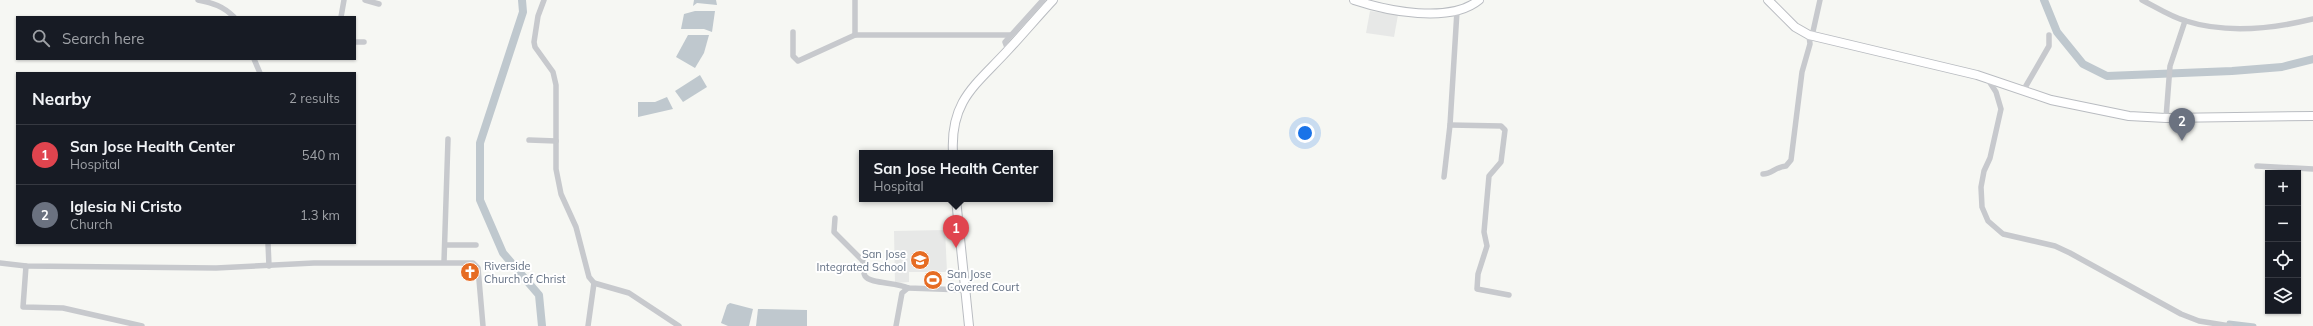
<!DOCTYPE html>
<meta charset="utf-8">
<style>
:root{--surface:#171b24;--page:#242831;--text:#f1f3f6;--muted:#9ea1a6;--line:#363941;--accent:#0f766e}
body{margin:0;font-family:Mulish,sans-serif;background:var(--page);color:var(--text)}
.controls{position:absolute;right:12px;bottom:12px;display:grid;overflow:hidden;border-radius:0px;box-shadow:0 1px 3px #0004}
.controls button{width:36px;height:36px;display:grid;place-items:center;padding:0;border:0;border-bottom:1px solid var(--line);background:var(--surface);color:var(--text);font:20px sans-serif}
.you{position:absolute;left:1305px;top:133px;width:14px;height:14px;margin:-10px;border:3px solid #fff;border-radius:50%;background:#1a73e8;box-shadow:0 0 0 6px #1a73e833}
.badge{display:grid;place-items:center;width:26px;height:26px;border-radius:50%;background:var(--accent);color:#fff;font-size:13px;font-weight:700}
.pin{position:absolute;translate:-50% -33px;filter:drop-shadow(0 1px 2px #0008)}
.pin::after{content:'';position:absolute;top:21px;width:14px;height:12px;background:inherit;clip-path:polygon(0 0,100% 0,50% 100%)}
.popup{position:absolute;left:859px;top:150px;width:194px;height:52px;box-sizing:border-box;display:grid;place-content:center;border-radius:0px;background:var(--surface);filter:drop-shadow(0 1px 3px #0005);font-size:13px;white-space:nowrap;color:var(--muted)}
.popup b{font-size:15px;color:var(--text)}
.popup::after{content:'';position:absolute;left:50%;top:100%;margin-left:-8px;border:8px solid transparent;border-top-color:var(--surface)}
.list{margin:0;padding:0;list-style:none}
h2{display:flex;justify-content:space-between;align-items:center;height:52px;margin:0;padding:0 16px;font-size:17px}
h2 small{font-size:13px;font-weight:400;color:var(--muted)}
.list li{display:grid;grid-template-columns:26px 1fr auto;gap:12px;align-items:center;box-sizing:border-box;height:60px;padding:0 16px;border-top:1px solid var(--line)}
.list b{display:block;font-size:15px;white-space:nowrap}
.list p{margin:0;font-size:13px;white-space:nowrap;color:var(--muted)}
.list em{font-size:13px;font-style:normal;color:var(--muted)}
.icon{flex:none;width:22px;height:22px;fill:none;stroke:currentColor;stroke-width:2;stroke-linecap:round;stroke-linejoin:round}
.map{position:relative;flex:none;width:2313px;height:326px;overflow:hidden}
.search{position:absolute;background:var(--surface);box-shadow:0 1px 3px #0004;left:16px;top:16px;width:340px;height:44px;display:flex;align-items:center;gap:10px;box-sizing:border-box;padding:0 14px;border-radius:0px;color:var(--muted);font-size:15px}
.panel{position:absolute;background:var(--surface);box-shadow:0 1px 3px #0004;left:16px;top:72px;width:340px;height:172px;border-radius:0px}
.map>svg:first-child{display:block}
.built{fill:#e7e8e7}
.water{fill:#bfc8ce}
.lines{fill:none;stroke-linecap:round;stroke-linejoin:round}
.canal{stroke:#bfc8ce;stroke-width:5}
.river{stroke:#bfc8ce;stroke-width:8}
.secondary-casing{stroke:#b9bcc1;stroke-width:10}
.street{stroke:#c7c9cd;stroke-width:5.5}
.secondary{stroke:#fff;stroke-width:8}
.labels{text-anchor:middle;stroke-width:4;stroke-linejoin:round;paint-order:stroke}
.poi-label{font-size:11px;fill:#657285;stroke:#fff;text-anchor:start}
</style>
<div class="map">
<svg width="2313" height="326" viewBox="0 0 2313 326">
<rect width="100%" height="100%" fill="#f6f7f3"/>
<g class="built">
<path d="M1370,11L1398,15L1394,37L1366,33Z"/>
<path d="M945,230L947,272H909V282L895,283L894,231Z"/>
</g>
<g class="water">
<path d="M694,0H716L717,5L697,3L693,6Z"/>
<path d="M695,11H715L712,32L704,29H681L684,14Z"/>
<path d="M688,35H709L704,53L695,68L676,57Z"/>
<path d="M700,75L707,87L683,102L675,91Z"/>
<path d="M667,97L673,109L638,117V102H655Z"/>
<path d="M730,303L753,309L749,326H728L721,323L727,305Z"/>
<path d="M758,309L807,310V326H756Z"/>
</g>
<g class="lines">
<path class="canal" d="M2229,323L2254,326"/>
<g class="river">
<path d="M522,0L523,12L480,143V200L503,253L539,295L542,326"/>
<path d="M2044,0L2057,32L2083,64L2107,76L2232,71L2282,67L2313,59"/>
</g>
<g class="secondary-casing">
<g id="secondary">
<path d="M1354,0C1387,11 1450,24 1479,0"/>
<path d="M1768,0L1795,27L1809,35L1977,75L2051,100L2129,116L2166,118L2313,116"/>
<path d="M953,153C950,100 976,85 1008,50C1023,34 1038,16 1053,0"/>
<path d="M956,199L969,326"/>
</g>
</g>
<g class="street">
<path d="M198,0C213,3 223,6 234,17"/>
<path d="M365,0L379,4"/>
<path d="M544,0L538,16L534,42L535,47L553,72L556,85V169L561,194L576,227L589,277L594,283L629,293L679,326"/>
<path d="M855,0V35"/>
<path d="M2142,0C2156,7 2171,17 2186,21C2227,34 2272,29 2313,19"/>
<path d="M341,17L344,0"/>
<path d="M793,32V56L798,61L855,35H1010"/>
<path d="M1812,36L1820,0"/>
<path d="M355,42H364"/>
<path d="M1008,50L1005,42L1043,0"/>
<path d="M254,59L260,73"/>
<path d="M1987,78L1996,92L2001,109L1990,158L1984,171L1981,187L1982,207L1988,221L2003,234L2055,246L2070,253L2181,314L2199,321L2230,326"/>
<path d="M2023,91L2049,46V35"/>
<path d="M2166,118L2170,66L2185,21"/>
<path d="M1450,125L1501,126L1505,130L1501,162L1489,176L1484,232L1487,246L1478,274L1477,289L1509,295"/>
<path d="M529,140L556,141"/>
<path d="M2257,166L2313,169"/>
<path d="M1763,174C1772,174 1775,167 1786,166L1791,160L1802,72L1810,44L1809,35"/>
<path d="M1444,177L1450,125L1457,11"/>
<path d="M835,218L834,232L863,261C863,265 863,273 865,276C870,284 897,282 908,288L965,290"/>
<path d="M268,243L269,266"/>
<path d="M446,245H476"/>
<path d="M444,262L448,139"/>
<path d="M0,263L26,266L216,268L314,263H473L478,268L483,326"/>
<path d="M26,266L23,307L63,308L142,326"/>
<path d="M588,326L594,283"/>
<path d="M896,326L902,293L908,288"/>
</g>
<use href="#secondary" class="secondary"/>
</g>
<defs>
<g id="school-disc" transform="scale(1)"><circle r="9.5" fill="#e66c23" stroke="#fff"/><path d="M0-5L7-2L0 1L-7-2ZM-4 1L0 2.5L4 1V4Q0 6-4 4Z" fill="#fff"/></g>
<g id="church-disc" transform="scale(1)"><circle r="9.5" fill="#e66c23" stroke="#fff"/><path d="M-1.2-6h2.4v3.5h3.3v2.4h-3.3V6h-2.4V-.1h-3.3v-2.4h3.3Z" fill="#fff"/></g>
<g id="stadium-disc" transform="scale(1)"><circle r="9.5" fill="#e66c23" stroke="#fff"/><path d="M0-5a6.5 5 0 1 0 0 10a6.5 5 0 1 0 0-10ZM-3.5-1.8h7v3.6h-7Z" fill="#fff"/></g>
</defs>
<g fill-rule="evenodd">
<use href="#school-disc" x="920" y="260"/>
<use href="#church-disc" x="470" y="272"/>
<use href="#stadium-disc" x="933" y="280"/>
</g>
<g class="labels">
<g class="poi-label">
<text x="906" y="258" text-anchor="end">San Jose<tspan x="906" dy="13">Integrated School</tspan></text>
<text x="484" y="270">Riverside<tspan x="484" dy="13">Church of Christ</tspan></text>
<text x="947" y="278">San Jose<tspan x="947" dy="13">Covered Court</tspan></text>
</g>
</g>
</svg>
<div class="controls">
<button>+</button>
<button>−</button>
<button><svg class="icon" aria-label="locate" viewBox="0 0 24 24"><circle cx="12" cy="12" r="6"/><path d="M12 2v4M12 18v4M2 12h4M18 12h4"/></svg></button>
<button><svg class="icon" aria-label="layers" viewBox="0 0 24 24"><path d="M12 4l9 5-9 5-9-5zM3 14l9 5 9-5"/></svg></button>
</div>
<div class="you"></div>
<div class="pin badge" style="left:956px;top:248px;background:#e0444e">1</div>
<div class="popup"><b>San Jose Health Center</b>Hospital</div>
<div class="pin badge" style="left:2182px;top:141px;background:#6b7280">2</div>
<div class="search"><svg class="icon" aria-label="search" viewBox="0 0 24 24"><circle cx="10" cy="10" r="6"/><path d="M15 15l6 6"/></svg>Search here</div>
<section class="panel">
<h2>Nearby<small>2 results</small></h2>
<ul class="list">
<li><span class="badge" style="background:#e0444e">1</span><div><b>San Jose Health Center</b><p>Hospital</p></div><em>540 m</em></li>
<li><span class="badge" style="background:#6b7280">2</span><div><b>Iglesia Ni Cristo</b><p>Church</p></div><em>1.3 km</em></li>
</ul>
</section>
</div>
